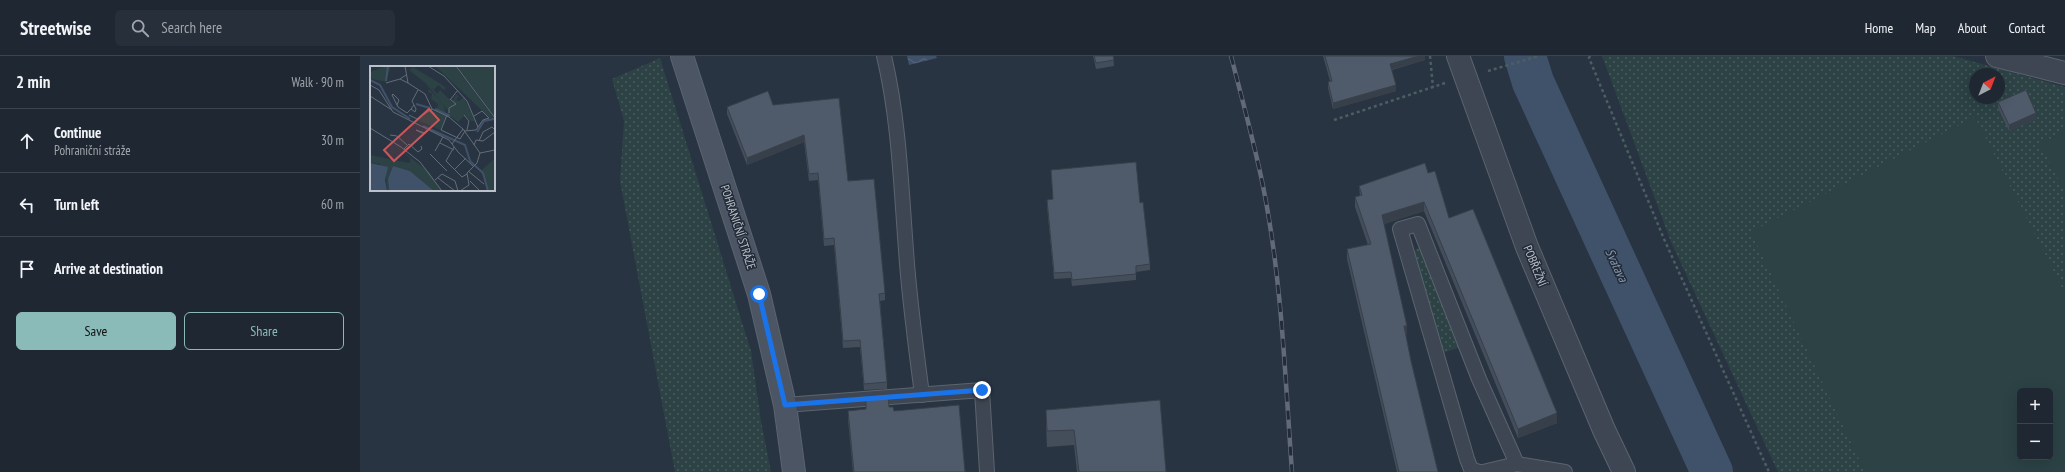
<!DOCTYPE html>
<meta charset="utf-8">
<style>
:root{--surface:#1f2732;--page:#272f3a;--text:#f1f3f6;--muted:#a1a5ac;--line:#3c444d;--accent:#8bbbb9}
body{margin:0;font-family:"PT Sans Narrow",sans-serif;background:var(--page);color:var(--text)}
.controls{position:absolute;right:12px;bottom:12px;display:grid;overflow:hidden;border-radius:6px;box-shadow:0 4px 16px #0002}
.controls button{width:36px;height:36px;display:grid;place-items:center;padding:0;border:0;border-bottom:1px solid var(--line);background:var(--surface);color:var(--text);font:20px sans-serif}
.compass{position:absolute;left:1609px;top:12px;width:36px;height:36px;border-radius:50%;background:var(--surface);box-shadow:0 4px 16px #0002;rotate:42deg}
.stop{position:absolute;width:12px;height:12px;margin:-9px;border:3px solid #1a73e8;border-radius:50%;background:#fff}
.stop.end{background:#1a73e8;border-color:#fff;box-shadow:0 1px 4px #0008}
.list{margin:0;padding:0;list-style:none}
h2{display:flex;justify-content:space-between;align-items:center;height:52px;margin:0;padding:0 16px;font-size:17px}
h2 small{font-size:13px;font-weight:400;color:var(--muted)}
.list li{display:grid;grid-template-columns:26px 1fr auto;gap:12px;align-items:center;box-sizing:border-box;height:64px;padding:0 16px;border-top:1px solid var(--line)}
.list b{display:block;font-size:15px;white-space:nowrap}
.list p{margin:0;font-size:13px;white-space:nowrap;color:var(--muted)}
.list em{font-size:13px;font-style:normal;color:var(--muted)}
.actions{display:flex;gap:8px;padding:12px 16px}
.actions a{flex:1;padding:9px 0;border:1px solid var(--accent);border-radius:6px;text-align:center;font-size:14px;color:var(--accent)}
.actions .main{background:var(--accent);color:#111}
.icon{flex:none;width:22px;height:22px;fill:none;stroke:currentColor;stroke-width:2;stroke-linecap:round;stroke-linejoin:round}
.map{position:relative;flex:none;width:1705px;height:416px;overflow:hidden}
header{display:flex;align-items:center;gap:24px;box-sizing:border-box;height:56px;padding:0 20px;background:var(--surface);border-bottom:1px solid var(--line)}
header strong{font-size:19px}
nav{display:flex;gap:22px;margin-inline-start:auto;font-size:14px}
.search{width:280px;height:36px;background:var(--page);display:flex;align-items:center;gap:10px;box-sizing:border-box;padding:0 14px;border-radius:6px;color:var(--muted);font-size:15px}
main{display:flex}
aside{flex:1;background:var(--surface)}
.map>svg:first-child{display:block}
.grass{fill:url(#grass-dots);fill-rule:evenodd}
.park{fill:#2c4244;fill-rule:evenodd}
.water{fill:url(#water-waves)}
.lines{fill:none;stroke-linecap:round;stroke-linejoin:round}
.river{stroke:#40526a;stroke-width:42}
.lane-casing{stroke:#5b646f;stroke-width:16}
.street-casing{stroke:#5b646f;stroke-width:24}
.secondary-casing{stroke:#5b646f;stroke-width:24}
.path{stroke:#4b5f62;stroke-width:2.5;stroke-dasharray:3 3;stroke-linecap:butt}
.lane{stroke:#3d4652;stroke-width:14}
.street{stroke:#3d4652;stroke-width:22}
.secondary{stroke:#4b5564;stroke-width:22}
.rail-casing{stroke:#606a78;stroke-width:4.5}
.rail{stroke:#222b37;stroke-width:3;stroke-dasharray:9;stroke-linecap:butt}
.wall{fill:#444e5b}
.shaded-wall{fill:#37404a}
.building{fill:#4f5b6a;stroke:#37404a}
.route{stroke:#1a73e8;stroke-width:5}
.labels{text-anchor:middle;stroke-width:3;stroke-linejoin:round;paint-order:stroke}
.street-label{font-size:12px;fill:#bac1cb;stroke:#222b37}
.water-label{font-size:13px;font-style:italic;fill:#8498b1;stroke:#222b37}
.inset-river{fill:none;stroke:#40526a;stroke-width:2}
.inset-road{fill:none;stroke:#636c79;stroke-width:1}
.view{fill:#ce5659;fill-opacity:0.15;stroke:#ce5659;stroke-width:2}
.inset-edge{fill:none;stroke:#bac1cb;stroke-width:2}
</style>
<header>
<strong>Streetwise</strong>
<div class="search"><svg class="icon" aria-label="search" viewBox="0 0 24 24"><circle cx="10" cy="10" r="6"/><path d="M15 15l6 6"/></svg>Search here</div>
<nav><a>Home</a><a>Map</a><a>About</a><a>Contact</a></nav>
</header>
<main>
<aside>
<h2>2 min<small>Walk · 90 m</small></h2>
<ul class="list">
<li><svg class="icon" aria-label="ahead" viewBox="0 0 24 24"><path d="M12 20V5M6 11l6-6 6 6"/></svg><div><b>Continue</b><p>Pohraniční stráže</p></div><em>30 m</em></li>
<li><svg class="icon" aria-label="left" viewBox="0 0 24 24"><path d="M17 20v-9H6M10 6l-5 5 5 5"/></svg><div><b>Turn left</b></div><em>60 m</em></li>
<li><svg class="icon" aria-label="arrive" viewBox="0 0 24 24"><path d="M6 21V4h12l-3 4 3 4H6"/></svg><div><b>Arrive at destination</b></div></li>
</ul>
<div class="actions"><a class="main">Save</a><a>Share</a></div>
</aside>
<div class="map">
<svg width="1705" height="416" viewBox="0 0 1705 416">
<defs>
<pattern id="grass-dots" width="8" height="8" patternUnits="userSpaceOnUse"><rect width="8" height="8" fill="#2c4244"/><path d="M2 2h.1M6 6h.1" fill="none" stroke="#485c5e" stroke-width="1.8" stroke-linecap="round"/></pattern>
<pattern id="water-waves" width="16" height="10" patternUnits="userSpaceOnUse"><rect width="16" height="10" fill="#40526a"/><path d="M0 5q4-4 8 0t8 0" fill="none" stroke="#5a697e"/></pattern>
</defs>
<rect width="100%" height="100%" fill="#293442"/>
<g class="grass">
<path d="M1242,0H1593L1705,31V416H1418L1311,186ZM1615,18H1639V42H1615ZM1660,335H1690V401H1660Z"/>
<path d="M300,2L391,295L401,365L411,416H315L260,125L264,65L252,23Z"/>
<path d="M1060,192L1100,291L1083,297L1053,200L1056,193Z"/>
</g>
<g class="park">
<path d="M1615,61L1705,238V416H1505L1391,176ZM1660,335H1690V401H1660Z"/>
<path d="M1705,75V136L1680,88Z"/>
</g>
<path class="water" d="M547,0H576L577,2L549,9Z"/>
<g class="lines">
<path class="river" d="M1165,0L1173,26L1352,416"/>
<g class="lane-casing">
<g id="lane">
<path d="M524,0C539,63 541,129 546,194C549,242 556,291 562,339"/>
<path d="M425,349L622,334L627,416"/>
<path d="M1119,416L1111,413L1107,403L1040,173L1058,168L1119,323L1157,408"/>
<path d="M1123,416L1157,408L1205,416"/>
</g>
</g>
<g class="street-casing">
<g id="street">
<path d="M1098,0L1167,191L1244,374L1264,416"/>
<path d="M1637,0L1705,17"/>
</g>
</g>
<g class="secondary-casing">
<path id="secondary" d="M322,0L399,238L425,349L434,416"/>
</g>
<g class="path">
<path d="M1070,0L1073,31"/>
<path d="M1230,0L1229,2L1304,183L1409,416"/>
<path d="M1128,15L1179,0"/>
<path d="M974,64L1085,27"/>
</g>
<use href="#lane" class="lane"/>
<use href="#street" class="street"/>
<use href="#secondary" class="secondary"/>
<g class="rail-casing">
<path id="rail" d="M871,0C882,43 894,86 903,130C922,224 925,321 932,416"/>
</g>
<use href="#rail" class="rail"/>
</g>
<g class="wall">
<path d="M733,0H753L754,10L736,13Z"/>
<path d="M963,0H1065V4L1032,14L1036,35L973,53L968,32V26L970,25Z"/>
<path d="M1638,46L1676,63L1649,75L1638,52Z"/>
<path d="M413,49L488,125L525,237V244L520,245L527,326V333L504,334L500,291L483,292L474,189L464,190L458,124L449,125L444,86L387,109L367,58V51Z"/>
<path d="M691,114L780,147L790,208V214L776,216V224L712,230L711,222L694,223L687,150V144L693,143Z"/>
<path d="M1068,117L1089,162L1197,367L1158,382L1064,155L1024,168L1047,279H1045L1051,305L1078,416H1037L987,203V193L1008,189L995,151V141L1000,140L999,130Z"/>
<path d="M506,342L529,351L605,416H493L488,364V355L506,353Z"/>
<path d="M686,354L806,416H717L714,389L687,391L686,370Z"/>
</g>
<g class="shaded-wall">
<path d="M1059,0H1065V4L1030,14V8Z"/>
<path d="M1036,29V35L973,53V47Z"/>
<path d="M1676,57V63L1649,75V69Z"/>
<path d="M444,79V86L387,109V102Z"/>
<path d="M1064,146V155L1022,169V159Z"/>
<path d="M1044,270H1047V279L1044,280Z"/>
<path d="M1197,357V367L1158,382V373Z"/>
</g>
<g class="building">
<path d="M734,0H753L754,4L736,7Z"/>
<path d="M965,0H1059L1030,8L1036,29L973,47L968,26L972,25Z"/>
<path d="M1666,34L1676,57L1649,69L1638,46Z"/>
<path d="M408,35L413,49L479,42L488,125L514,123L525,237L519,238L527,326L504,328L500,284L483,285L474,182L464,183L458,117L449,118L444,79L387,102L367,51Z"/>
<path d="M776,106L780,147L783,146L790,208L776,210V218L712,224L711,216L694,217L687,144L693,143L691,114Z"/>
<path d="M1065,107L1068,117L1075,115L1089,162L1113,153L1197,357L1158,373L1064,146L1022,159L1047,270H1044L1051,305L1078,416H1039L987,193L1011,188L995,141L1002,139L999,130Z"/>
<path d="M528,340L529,351H533L534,355L599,349L605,416H494L488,355L506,353V342Z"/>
<path d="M800,344L806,416H719L714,374L687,375L686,354Z"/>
</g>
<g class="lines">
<path class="route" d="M399,238L425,349L622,334"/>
</g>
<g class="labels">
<g class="street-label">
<text transform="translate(378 171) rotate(72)" y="4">POHRANIČNÍ STRÁŽE</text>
<text transform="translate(1175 210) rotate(68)" y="4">POBŘEŽNÍ</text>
</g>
<g class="water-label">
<text transform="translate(1257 209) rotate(65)" y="5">Svatava</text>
</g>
</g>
<g transform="translate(10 10)">
<rect width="125" height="125" fill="#293442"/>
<path d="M43,1L71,18L76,22L74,24L68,19L64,24L39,4ZM59,23L70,35L75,47L67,43L68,38L61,33L62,28L58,26ZM86,28L89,30L86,34L89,35L94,31L105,55H101L95,49L88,56L77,48ZM61,44L76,50L70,64L47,54ZM22,77L59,106L72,125H64L40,105L23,100L18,113L19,125H17L16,111L10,98L0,97V89L39,97L41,93Z" fill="#2c4244"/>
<path d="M16,0H20V3L16,16L2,13L0,6ZM65,0H85L124,52H120ZM89,0H125V51L89,3ZM53,14L72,32L76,47L71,43L70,35ZM125,92V125H118L112,104Z" fill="#2c4244"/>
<path d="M70,24L84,38L77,44L67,28Z" fill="#2c4244"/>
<path d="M92,40L97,45L89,53L84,48ZM59,47L71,52L68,60L55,55Z" fill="#2c4244"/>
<path d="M0,97L18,101L15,114L17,125H0ZM23,100L40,105L64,125H19L18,113Z" fill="#40526a"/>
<path class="inset-river" d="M0,14L10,19L22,41L40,53M16,15L18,0M46,38L60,42M65,43L80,50M53,60L95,79L100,95L113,107L118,125M107,66L114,55L124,53"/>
<path class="inset-road" d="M35,0L38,17L55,28L62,43L79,51L93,63L110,87M58,0L74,10L97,35L108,61L106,64L94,65M86,0L125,52M36,9L30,13L38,17M16,17L30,13M0,19L9,24L23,46L79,74L88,86L103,100M0,30L22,44M80,34L88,24M27,39L29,34L23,28L22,29L28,41L37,47L41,43M44,39L41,43L45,46L46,43L42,35L48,24M79,47V42L86,38L80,33M39,49L47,53L62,43M77,49L71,64L90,73L95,65M94,49L99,55L97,64M104,50L112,45L119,52L113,54L108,61M0,62L31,81L50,96L72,125M55,67L46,64L54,68L58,65M20,69L27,70L37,79M109,75L113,66L122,61L125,64M70,77L84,84M82,78L93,63M104,79L106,74L113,75L125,66M84,81L76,95L92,111L97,108M34,83L39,78L48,86L52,83L51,80M65,85L73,71M110,87L125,84M60,88L77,105M84,104L96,92M98,105L114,118M68,112L85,125M65,114L72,108L85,115L88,125M100,115L110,125M90,125L99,119L97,107L107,97L110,87"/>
<path class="view" d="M59,43L69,54L24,95L14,84Z"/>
<rect width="125" height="125" class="inset-edge"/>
</g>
</svg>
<div class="controls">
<button>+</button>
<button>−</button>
</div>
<svg class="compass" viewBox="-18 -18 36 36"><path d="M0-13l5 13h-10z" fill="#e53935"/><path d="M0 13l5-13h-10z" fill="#a1a5ac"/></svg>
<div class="stop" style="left:399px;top:238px"></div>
<div class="stop end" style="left:622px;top:334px"></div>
</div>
</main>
